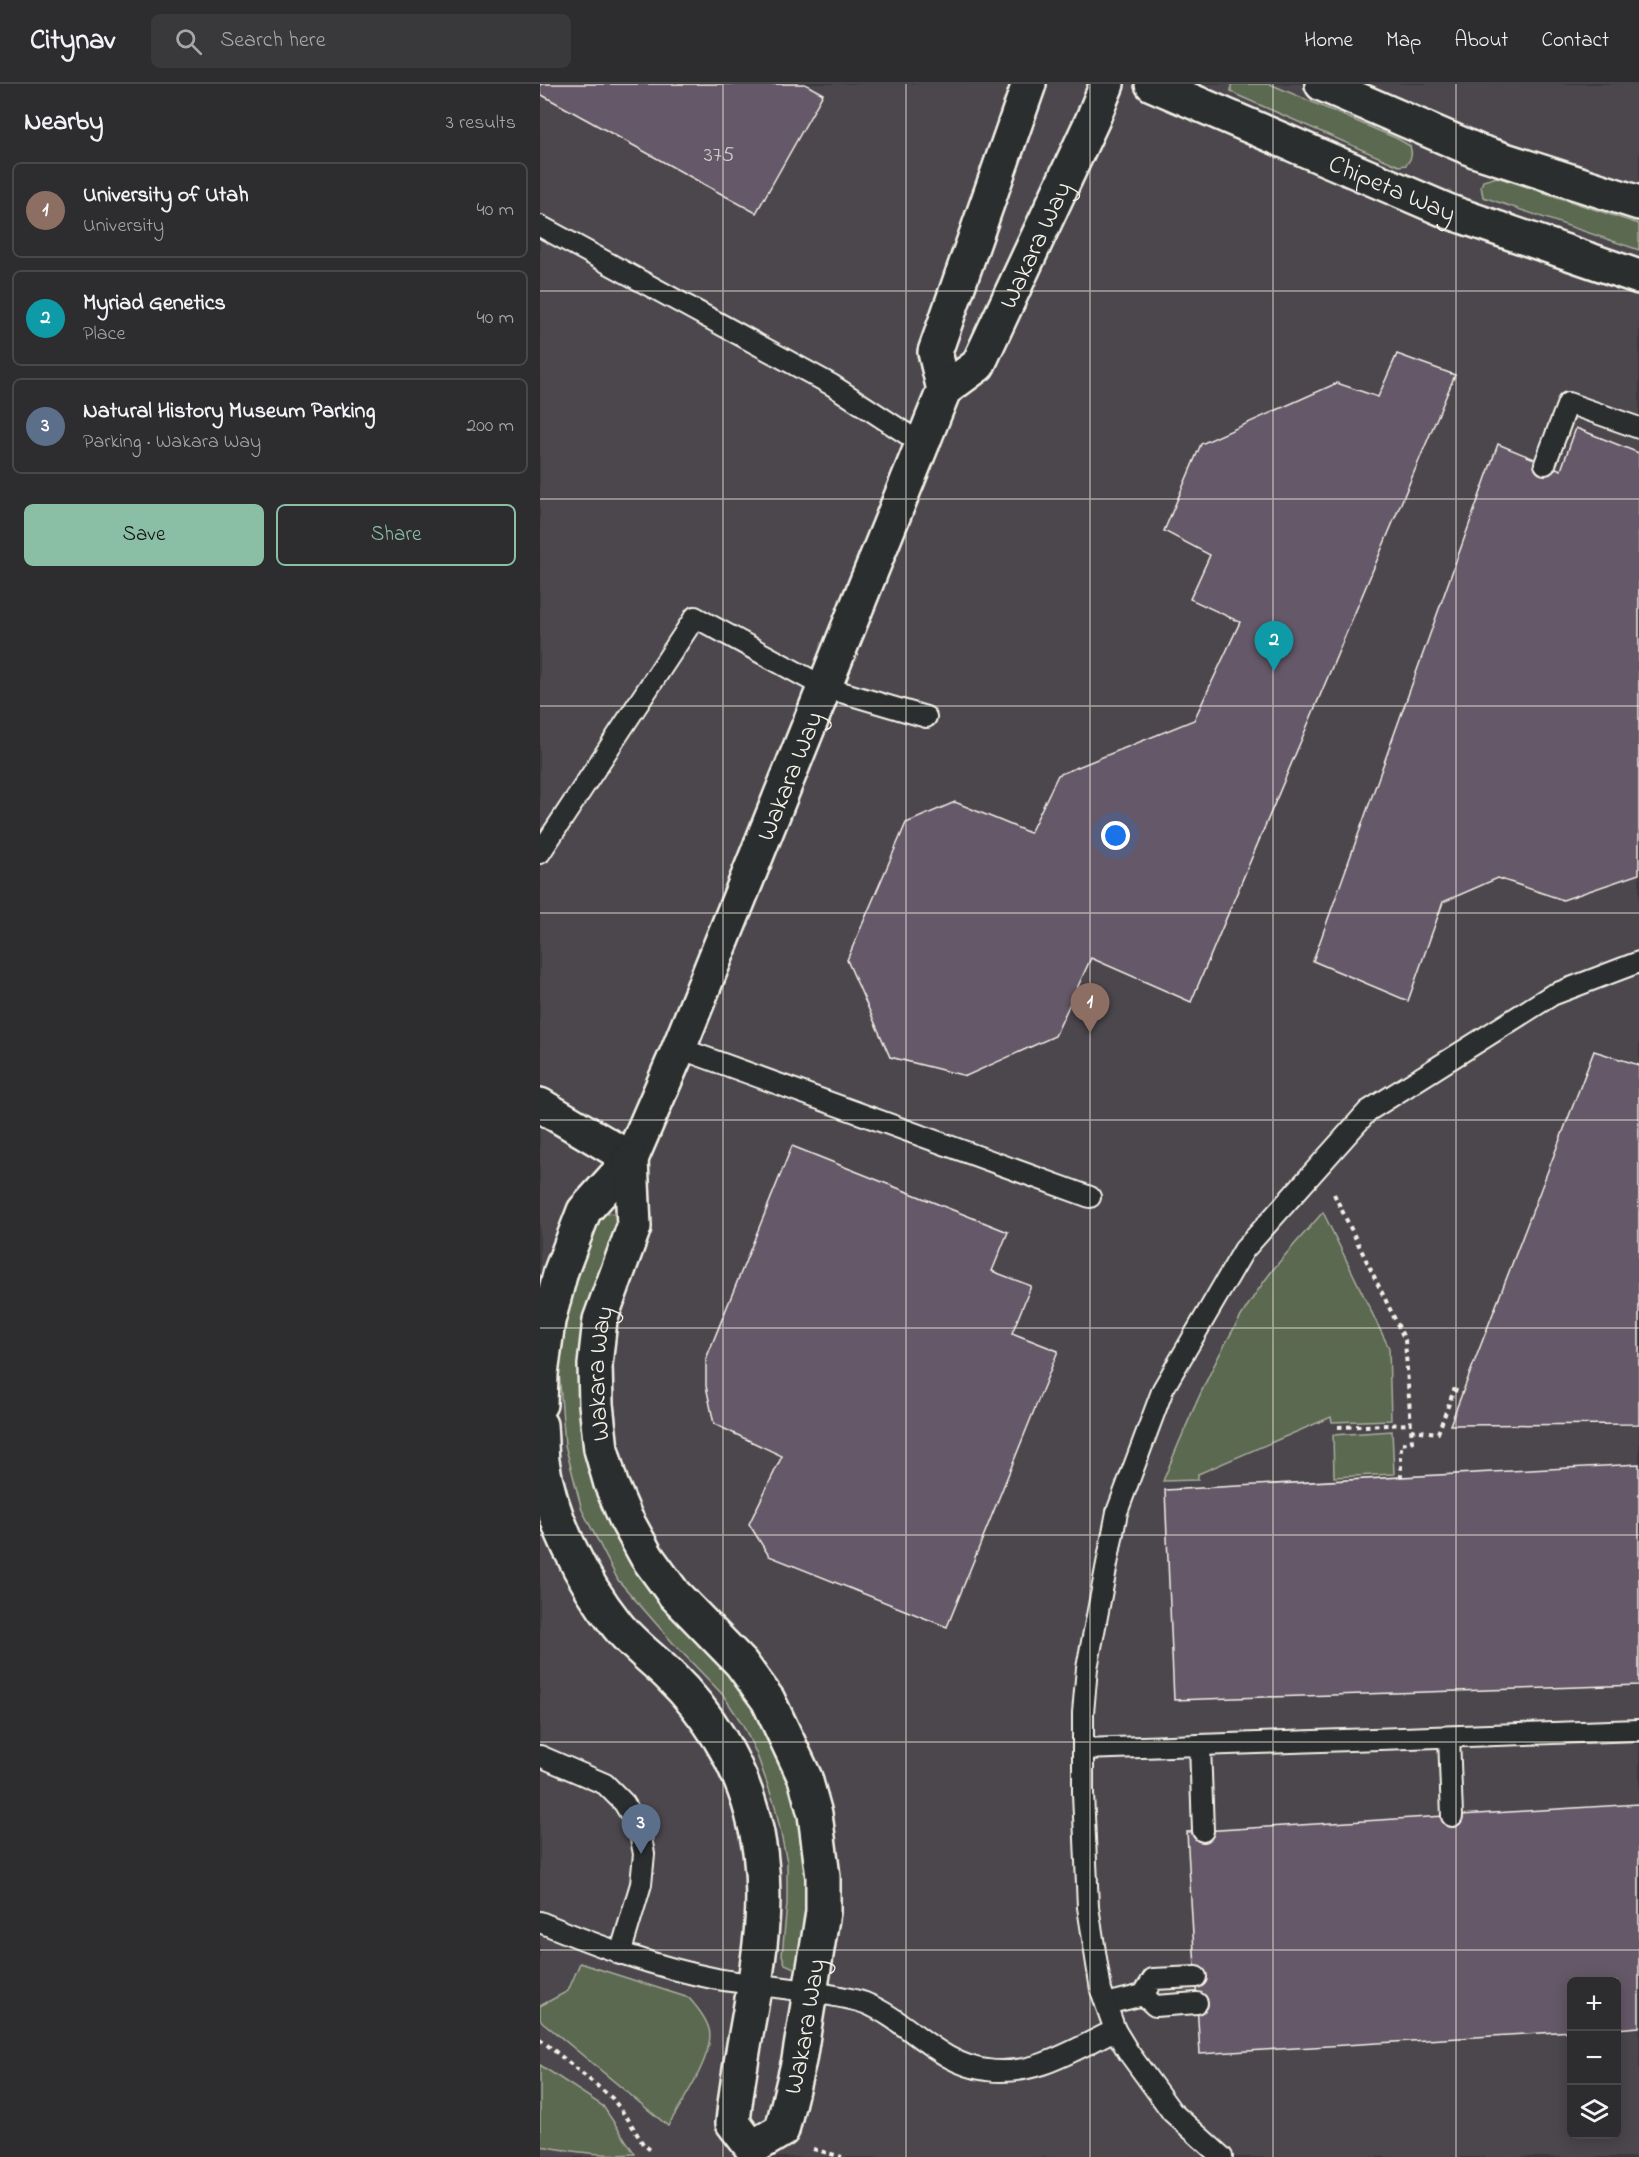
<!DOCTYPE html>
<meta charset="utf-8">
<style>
:root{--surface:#2d2c2f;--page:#39383b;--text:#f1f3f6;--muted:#a7a7aa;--line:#48484b;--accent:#8abfa5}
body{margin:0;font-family:"Indie Flower",sans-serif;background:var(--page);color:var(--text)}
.controls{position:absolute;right:18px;bottom:18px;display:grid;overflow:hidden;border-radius:9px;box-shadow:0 3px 15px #0003}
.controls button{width:54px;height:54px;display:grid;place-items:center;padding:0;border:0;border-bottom:2px solid var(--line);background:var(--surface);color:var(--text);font:30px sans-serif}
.you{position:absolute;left:576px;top:752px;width:21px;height:21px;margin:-15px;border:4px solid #fff;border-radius:50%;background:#1a73e8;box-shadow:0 0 0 9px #1a73e833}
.badge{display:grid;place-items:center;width:39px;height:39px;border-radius:50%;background:var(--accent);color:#fff;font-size:20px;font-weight:700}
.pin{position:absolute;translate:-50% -50px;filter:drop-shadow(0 2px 3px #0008)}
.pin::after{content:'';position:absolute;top:32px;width:21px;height:18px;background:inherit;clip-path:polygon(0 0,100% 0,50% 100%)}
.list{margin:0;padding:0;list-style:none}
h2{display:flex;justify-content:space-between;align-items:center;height:78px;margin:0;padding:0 24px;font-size:26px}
h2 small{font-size:20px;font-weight:400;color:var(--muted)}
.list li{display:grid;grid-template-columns:39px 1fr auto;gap:18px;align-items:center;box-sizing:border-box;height:96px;margin:0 12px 12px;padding:0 12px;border:2px solid var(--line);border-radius:9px}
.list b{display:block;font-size:22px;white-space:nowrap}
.list p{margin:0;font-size:20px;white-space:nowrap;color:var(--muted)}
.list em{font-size:20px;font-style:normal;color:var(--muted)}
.actions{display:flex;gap:12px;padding:18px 24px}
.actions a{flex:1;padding:14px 0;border:2px solid var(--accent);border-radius:9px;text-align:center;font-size:21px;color:var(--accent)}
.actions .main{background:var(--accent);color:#111}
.icon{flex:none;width:33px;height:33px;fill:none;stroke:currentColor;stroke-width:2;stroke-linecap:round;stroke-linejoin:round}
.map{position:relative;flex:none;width:1099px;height:2073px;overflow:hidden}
header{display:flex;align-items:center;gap:36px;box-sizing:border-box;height:84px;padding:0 30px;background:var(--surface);border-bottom:2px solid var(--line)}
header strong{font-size:28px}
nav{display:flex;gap:33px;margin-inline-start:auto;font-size:21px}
.search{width:420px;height:54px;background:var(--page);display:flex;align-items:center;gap:15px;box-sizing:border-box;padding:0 21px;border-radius:9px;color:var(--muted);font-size:22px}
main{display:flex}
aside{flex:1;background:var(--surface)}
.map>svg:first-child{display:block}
.built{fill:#4b464e;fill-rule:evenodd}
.green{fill:#5b6951;stroke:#a8ad9c;stroke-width:1.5}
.building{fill:#655867;stroke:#f4f1e8;stroke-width:1.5}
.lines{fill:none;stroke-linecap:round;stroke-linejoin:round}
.service-casing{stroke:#f4f1e8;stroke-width:24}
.minor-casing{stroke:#f4f1e8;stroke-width:38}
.tertiary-casing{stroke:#f4f1e8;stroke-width:38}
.path{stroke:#f4f1e8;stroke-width:4;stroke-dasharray:4.5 4.5;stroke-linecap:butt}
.service{stroke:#2a2d2e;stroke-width:20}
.minor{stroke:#2a2d2e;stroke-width:33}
.tertiary{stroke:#2a2d2e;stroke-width:33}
.grid{fill:none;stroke:#f4f1e8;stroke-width:1.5;stroke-opacity:0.55}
.labels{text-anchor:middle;stroke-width:4.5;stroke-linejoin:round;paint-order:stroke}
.number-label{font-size:22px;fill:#d0cbc8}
.street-label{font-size:26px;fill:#f4f1e8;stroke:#2a2d2e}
</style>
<header>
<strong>Citynav</strong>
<div class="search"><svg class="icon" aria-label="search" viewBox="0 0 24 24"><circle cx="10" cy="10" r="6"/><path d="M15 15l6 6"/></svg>Search here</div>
<nav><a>Home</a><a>Map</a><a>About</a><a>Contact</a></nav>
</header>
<main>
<aside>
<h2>Nearby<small>3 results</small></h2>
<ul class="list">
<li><span class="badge" style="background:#8d6e63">1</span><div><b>University of Utah</b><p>University</p></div><em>40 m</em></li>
<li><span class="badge" style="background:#0f9aa8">2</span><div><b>Myriad Genetics</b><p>Place</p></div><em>40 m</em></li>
<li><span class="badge" style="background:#5c6f8a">3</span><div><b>Natural History Museum Parking</b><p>Parking · Wakara Way</p></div><em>200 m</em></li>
</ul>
<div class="actions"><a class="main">Save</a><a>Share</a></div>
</aside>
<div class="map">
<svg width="1099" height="2073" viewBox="0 0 1099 2073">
<rect width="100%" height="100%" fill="#3c3a3f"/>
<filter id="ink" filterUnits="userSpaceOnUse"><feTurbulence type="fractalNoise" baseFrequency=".0167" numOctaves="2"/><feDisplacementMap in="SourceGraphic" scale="12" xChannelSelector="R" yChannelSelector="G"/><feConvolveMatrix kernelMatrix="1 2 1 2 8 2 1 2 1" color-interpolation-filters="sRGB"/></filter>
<g filter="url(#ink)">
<path class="built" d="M0,0H1099V2073H0ZM1032,1898H1076V2050H1032Z"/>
<g class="green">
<path d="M691,0H730L858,55L870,62C873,71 871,75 866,81L859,82L697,11L691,7Z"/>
<path d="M957,93L1099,140V166L943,113L941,102L943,97Z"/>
<path d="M783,1128L849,1264L851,1336L792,1338L791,1333L658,1390V1396L623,1397C653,1324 684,1249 732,1187C748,1167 766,1148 783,1128Z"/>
<path d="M70,1129L76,1131L80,1137L52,1365L214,1612L263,1731L270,1812L259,1881L254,1884L245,1880L242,1871L247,1820V1778L235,1722L217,1671L203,1641L183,1611L133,1559L78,1496L42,1426L25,1361L18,1276L27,1221L57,1135L62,1131Z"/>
<path d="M852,1347L854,1390L794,1393L793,1351Z"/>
<path d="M40,1879L149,1914C157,1923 166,1934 169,1945C176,1969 140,2021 128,2042L0,1936V1922L28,1907Z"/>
<path d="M0,1981L63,2022L95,2070C64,2073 31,2067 0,2062Z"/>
</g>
<g class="building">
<path d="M0,0H265L283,10L216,129L0,10Z"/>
<path d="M857,270L915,291L651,918L551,874L515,952L426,992L350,973L307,876L366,739L415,718L490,749L518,691L654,636L700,538L650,515L670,471L624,447L661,360L797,299L838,313Z"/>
<path d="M1036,344L1099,369V790L1023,816L958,794L903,818L868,917L773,877L958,360L1021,386Z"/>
<path d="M1054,967L1099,981V1340L910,1341Z"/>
<path d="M252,1062L468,1148L452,1187L491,1202L472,1249L518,1267L407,1543L229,1472L209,1440L242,1372L174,1340L166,1302V1275Z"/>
<path d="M1099,1380V1601L634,1616L625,1406Z"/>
<path d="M1099,1720V1943L1076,1945V1898H1032V1947L660,1970L647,1748Z"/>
</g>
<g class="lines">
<g class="service-casing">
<g id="service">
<path d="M0,142L292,301L382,360"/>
<path d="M1005,380L1028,319L1099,344"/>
<path d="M0,769L155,533L284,603L386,633"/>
<path d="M139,964L550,1113"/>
<path d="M909,1653L912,1732"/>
<path d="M660,1661L663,1747"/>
<path d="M544,1665L1099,1646"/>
<path d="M0,1672L65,1700L84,1719L99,1744L104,1770L101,1800L80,1870"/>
<path d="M0,1838C58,1862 115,1883 177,1895C214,1901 252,1904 290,1911C301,1913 314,1915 325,1919C369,1937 398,1980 447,1986C494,1993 535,1965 575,1946"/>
<path d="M603,1911L615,1922L657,1919"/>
<path d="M566,1920L603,1911L613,1895L656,1893"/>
<path d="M682,2073L632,2028L589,1969L575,1946L561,1906L548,1823L543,1709V1629L547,1584L577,1428L623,1305L704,1166L828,1027L1012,911L1099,878"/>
</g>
</g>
<g class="minor-casing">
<g id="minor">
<path d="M404,306L395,268L489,0"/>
<path d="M0,1021L91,1075"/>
<path id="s1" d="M0,1320L1,1290L8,1237L21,1187L44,1127L91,1075L139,964L404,306L438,281L552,37L567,0"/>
<path id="s2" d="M0,1341C1,1353 1,1366 2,1377C10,1433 42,1497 77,1541C92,1560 112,1574 129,1591C168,1629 198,1677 212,1729C242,1833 202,1935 193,2039L212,2064L242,2046L259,1976L283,1828V1793L275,1730L265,1694L228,1616L201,1579L134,1510L107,1473L86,1435L71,1400L61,1365L56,1320L55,1281L60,1236L94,1143L91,1075"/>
</g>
</g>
<g class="tertiary-casing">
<g id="tertiary">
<path id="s3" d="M612,0L910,128L1099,193"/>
<path d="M782,0L937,67L1099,119"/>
</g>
</g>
<g class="path">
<path d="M794,1110L865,1256L872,1358L861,1360V1393"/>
<path d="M798,1343L871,1340"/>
<path d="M871,1346L898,1349L914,1306L922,1309"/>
<path d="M0,1955L72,2014L88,2035L103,2060L113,2068"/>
<path d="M273,2065L302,2073"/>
</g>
<use href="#service" class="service"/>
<use href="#minor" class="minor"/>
<use href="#tertiary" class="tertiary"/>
</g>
</g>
<path class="grid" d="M183,0V2073M366,0V2073M550,0V2073M733,0V2073M916,0V2073M0,207H1099M0,415H1099M0,622H1099M0,829H1099M0,1036H1099M0,1244H1099M0,1451H1099M0,1658H1099M0,1866H1099"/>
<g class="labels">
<g class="number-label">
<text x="179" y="77">375</text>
</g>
<g class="street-label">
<text dy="9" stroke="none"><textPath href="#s3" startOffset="262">Chipeta Way</textPath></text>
<text dy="9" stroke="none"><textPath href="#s1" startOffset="1275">Wakara Way</textPath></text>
<text dy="9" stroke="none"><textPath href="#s1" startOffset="684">Wakara Way</textPath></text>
<text dy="9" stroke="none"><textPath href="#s2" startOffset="1659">Wakara Way</textPath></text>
<text dy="9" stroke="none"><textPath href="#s2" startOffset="939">Wakara Way</textPath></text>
</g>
</g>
</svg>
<div class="controls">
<button>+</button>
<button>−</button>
<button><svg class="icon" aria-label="layers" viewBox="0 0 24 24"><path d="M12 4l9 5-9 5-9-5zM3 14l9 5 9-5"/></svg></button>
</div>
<div class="you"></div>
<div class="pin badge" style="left:550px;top:949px;background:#8d6e63">1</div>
<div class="pin badge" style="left:734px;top:587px;background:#0f9aa8">2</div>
<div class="pin badge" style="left:101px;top:1770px;background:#5c6f8a">3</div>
</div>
</main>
